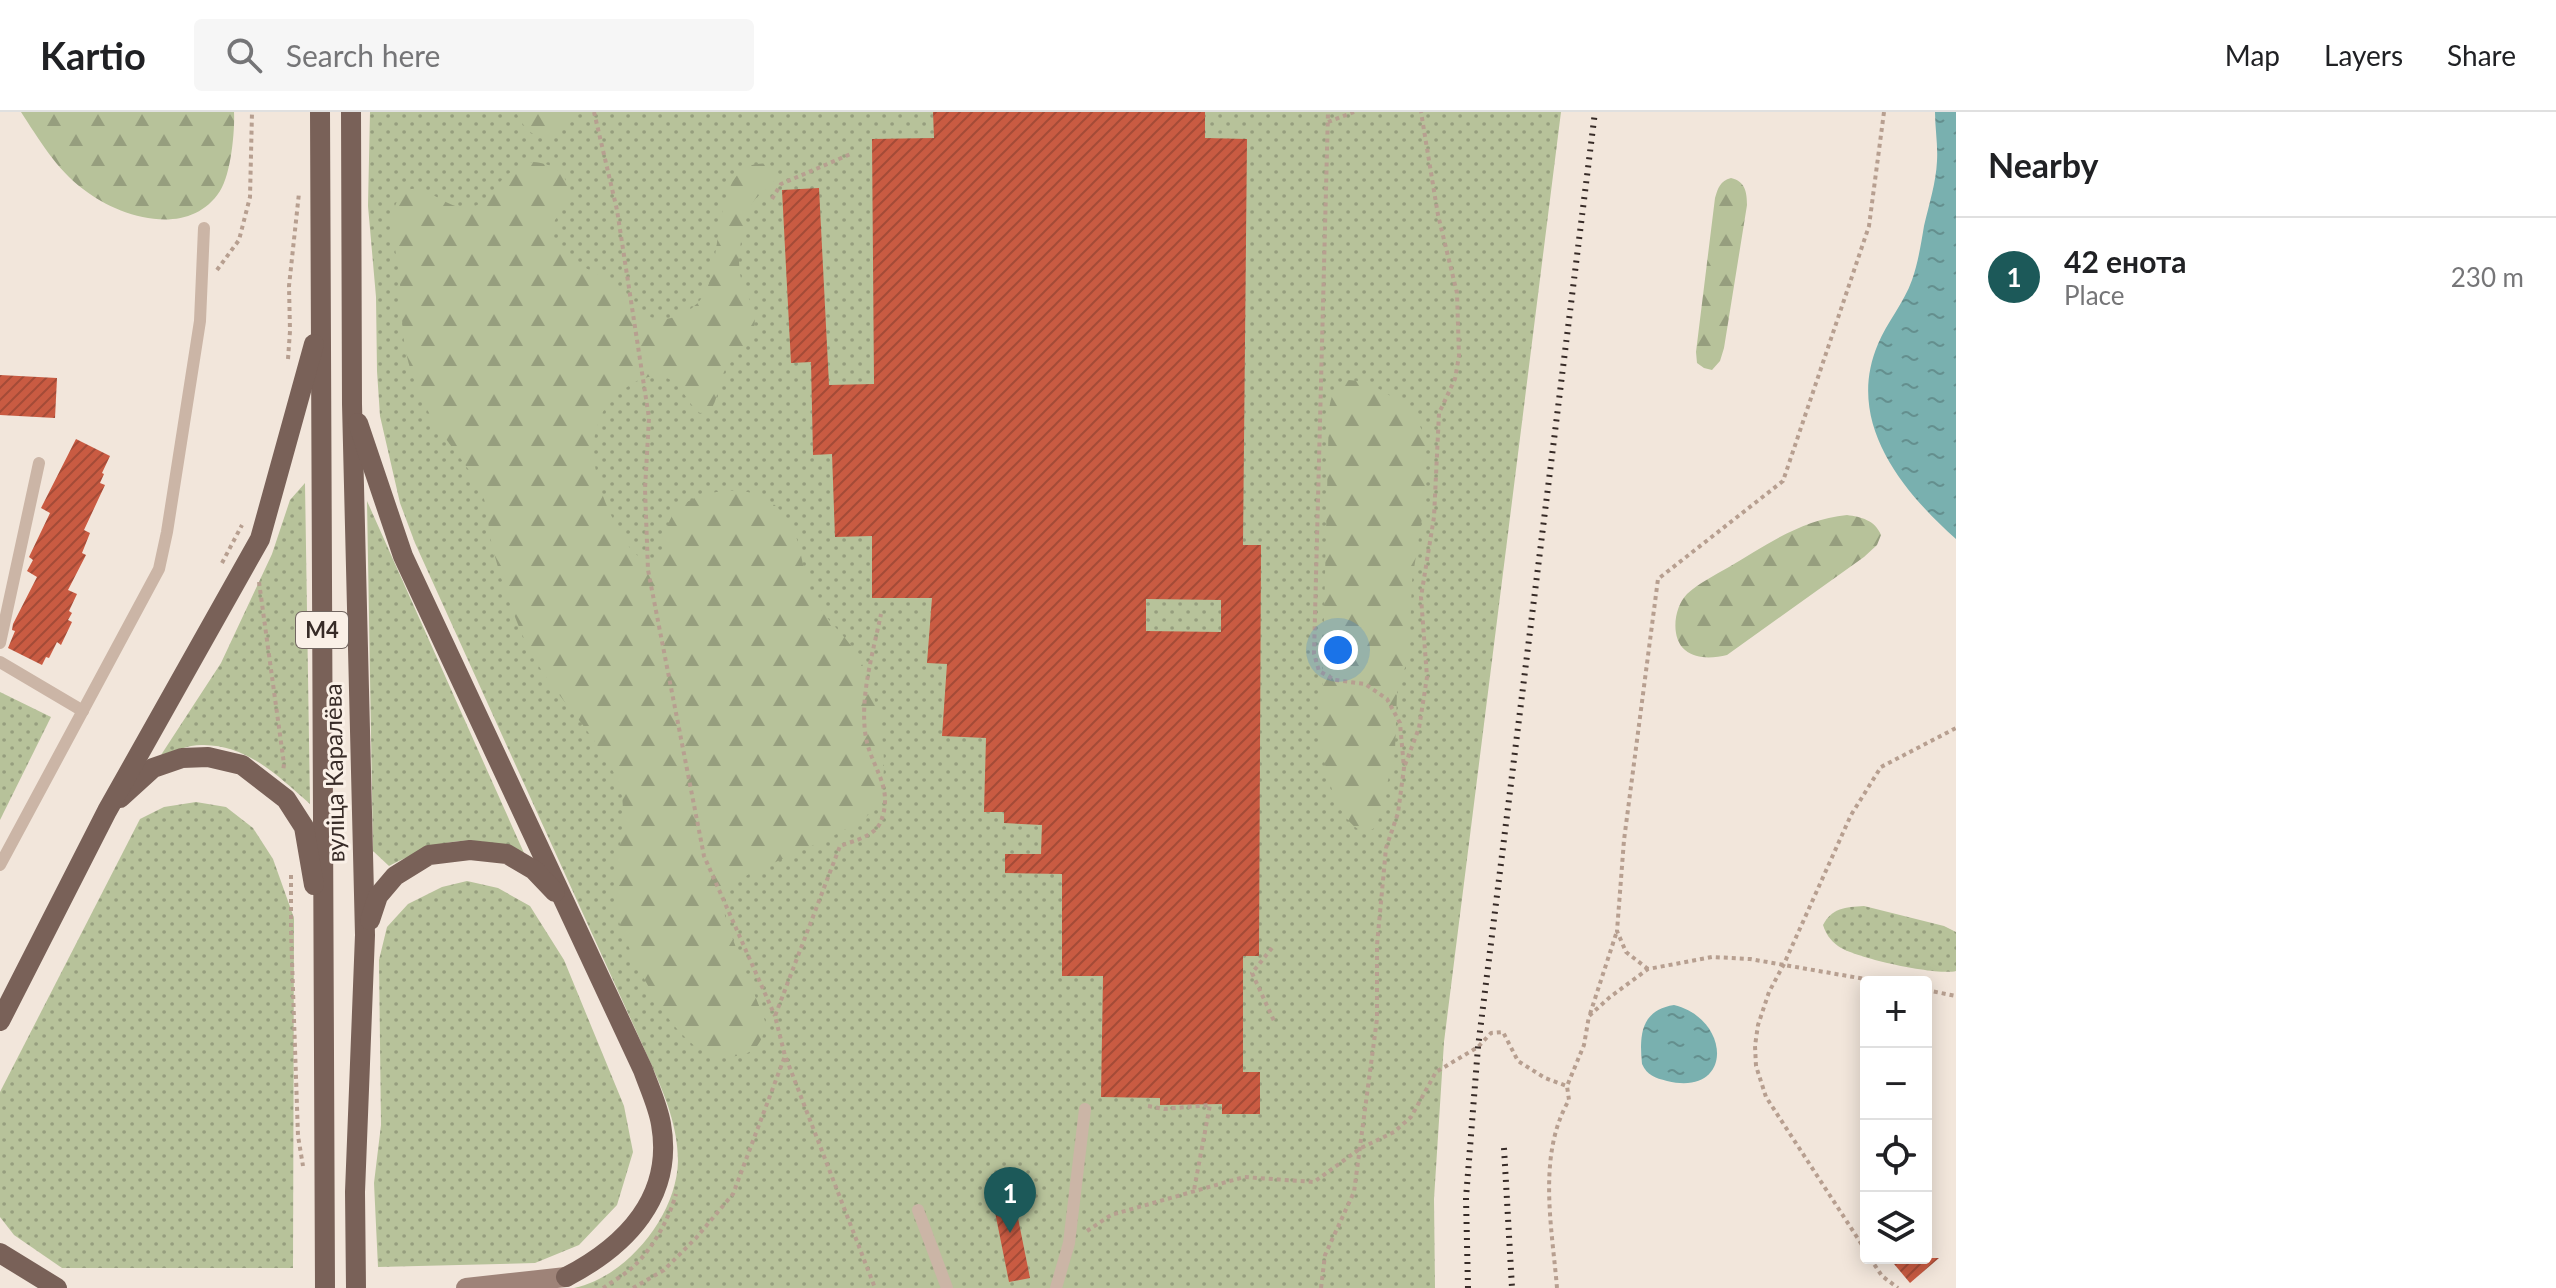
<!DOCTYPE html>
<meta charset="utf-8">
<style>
:root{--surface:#fff;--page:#f6f6f6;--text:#202124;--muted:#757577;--line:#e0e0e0;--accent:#1c5959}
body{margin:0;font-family:Lato,sans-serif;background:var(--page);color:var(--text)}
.controls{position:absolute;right:24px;bottom:24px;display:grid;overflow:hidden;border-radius:8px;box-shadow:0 4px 20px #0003}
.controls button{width:72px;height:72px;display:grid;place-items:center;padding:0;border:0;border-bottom:2px solid var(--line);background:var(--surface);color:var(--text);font:40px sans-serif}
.you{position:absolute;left:1338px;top:538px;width:28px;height:28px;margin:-20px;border:6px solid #fff;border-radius:50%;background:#1a73e8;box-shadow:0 0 0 12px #1a73e833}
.badge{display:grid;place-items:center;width:52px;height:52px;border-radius:50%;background:var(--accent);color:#fff;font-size:26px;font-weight:700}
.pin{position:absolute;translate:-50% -66px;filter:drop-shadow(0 2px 4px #0008)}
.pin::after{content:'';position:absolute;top:42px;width:28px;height:24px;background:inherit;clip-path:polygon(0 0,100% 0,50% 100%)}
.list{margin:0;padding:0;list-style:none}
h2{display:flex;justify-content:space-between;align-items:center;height:104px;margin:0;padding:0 32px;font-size:34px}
h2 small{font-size:26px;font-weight:400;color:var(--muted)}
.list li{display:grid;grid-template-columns:52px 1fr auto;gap:24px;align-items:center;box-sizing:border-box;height:120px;padding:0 32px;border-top:2px solid var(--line)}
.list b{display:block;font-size:30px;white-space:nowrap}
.list p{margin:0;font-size:26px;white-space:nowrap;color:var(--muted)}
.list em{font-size:26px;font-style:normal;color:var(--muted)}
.icon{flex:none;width:44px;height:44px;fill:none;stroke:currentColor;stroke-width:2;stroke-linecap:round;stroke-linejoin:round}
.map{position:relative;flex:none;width:1956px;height:1176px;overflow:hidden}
header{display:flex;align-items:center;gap:48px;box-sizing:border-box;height:112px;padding:0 40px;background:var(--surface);border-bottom:2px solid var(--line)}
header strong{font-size:38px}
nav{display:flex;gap:44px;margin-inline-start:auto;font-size:28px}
.search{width:560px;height:72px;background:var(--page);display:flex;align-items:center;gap:20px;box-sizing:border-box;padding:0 28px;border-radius:8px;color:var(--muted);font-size:30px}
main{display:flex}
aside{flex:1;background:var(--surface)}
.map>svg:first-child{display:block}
.grass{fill:url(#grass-dots)}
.forest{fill:url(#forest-firs)}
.water{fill:url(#water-ripples)}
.building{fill:url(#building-hatch);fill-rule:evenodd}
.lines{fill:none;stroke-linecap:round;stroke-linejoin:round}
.path{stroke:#b79f90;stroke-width:4;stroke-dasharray:4 4;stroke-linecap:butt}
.lane{stroke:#cbb5a6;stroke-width:12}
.secondary{stroke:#9e8378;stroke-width:20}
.primary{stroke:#796158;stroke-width:20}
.rail{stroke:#372b27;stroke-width:6;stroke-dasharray:2 6;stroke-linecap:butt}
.labels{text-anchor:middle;stroke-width:6;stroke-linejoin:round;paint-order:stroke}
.shield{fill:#faf0e7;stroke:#726661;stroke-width:2}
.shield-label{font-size:22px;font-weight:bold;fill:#372b27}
.street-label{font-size:24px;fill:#372b27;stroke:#faf0e7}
</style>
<header>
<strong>Kartio</strong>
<div class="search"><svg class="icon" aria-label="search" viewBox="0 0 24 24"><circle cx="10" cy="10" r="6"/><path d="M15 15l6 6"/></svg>Search here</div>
<nav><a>Map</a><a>Layers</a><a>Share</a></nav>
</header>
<main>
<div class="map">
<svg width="1956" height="1176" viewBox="0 0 1956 1176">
<defs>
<pattern id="grass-dots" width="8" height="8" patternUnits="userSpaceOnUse" patternTransform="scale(2)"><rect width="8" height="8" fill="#b7c29a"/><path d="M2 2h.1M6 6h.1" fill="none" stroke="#969e7e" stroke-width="1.8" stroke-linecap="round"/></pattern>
<pattern id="forest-firs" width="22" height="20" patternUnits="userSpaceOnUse" patternTransform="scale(2)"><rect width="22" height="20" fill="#b7c29a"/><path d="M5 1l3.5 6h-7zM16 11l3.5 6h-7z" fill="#969e7e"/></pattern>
<pattern id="water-ripples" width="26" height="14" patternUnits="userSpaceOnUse" patternTransform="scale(2)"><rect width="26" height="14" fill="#79b0af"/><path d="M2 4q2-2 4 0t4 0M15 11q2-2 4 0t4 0" fill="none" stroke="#648f8e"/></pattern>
<pattern id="building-hatch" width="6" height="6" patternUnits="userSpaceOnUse" patternTransform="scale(2)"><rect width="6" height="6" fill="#c95b42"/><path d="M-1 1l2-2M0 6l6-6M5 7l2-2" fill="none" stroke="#a44b37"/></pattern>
</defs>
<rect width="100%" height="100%" fill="#f2e6db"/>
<g class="grass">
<path d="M370,0H1561L1444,930L1434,1087L1435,1176H574C627,1165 677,1103 678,1049C678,1015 665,984 652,954L415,431L400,391L380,304L377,259L376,185L368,94Z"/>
<path d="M305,371L310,692C278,664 249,634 204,633C190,632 174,639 161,643L221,551L272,442L290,388Z"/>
<path d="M367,389L524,741C467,720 442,727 389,754L373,739Z"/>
<path d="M0,580L51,605L0,708Z"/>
<path d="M196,690L226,695L253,716L273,747L294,806L293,1156H62L14,1123L0,1105V980L140,707L164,695Z"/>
<path d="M467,769L498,776L530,794L564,848L624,994L633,1040L617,1093L579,1133L535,1151L378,1155L374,1071L381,1013L379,848L387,815L408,792L442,775Z"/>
<path d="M1864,794L1944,814L1956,820V859C1937,864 1854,846 1838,834C1830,828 1826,822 1823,813C1832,796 1845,795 1864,794Z"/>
</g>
<g class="forest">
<path d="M21,0H234C235,19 231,62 220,79C189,127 120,106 83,77C57,58 38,26 21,0Z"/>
<path d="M516,0H571C557,33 531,34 516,0Z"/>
<path d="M533,50C554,51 574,64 566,88C560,105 544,114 556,133C567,151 589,156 606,167C618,175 625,187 636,197C657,215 685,207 701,187C727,155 707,44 769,52L778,62C769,83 752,79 746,106C742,123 737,144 740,162C744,184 760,195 753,221C748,238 731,245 724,260C717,273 719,288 709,300L700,301C687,292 683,273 667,266C653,261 638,267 627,275C579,306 591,364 613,407C619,419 627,435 637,443C644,449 653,449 660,444C666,432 664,417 672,404C688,379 736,373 761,384C772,389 781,398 788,408C803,431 801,459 812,483C823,506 843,520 856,541C877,574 897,665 873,698C860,716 774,750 749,762C727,776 721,783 726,810L765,909C764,949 728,950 698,936C691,932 686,926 680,920C659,901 614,815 614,786C614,750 628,715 621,678C619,669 613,659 608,651C586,610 550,578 529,537C512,502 500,466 491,429C488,415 488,400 484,387C472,354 445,331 429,301C416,277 405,247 403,220C401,200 401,180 399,160C397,140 387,113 395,94C411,54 440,96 466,96C484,96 494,74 507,63C515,56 522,53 533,50Z"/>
<path d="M1731,66C1745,69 1747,80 1747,93L1724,236L1720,249L1712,258L1704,256L1697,251L1696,240L1715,86C1718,76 1720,69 1731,66Z"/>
<path d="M1349,268L1367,270L1401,290L1417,307L1426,328V365L1422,406L1412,469L1409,543L1397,581L1395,639L1379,706L1376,715L1366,721C1336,711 1325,658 1321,630L1329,299C1331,284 1334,273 1349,268Z"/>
<path d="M1847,403C1861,405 1875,408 1881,423L1877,433L1864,445L1727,543C1714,546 1697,548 1685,538C1670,525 1674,495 1687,482C1699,471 1715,463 1729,455C1766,433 1803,407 1847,403Z"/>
</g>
<g class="water">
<path d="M1935,0H1956V427C1901,378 1845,309 1878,232C1887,210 1904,191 1912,168C1918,151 1921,132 1924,114C1929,92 1936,71 1937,49C1938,33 1935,16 1935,0Z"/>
<path d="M1674,893C1731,907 1734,985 1667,969C1655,966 1647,963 1642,952C1639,923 1641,898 1674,893Z"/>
</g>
<g class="building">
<path d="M933,0H1205V26L1247,27L1243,433H1261L1259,844H1243V960H1260V1002H1222V992L1160,993V986L1101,985L1103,864H1062V762L1005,761V742H1041L1042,713L1004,711V700H984L986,626L942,624L947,552L927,551L932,486H872V424L835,425L832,342L813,343L811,250L791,251L782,78L819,76L829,273L874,272L872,27L934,26ZM1146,487L1221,488V520L1146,519Z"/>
<path d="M0,263L57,266L55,306L0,303Z"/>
<path d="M76,327L110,344L102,361L104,362L100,371L105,373L84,418L90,421L82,441L86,443L68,478L77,482L69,499L72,501L68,508L72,510L61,533L57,530L49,546L46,545L42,553L8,536L15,519L12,518L13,512L37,465L27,459L33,448L29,445L50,401L41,396Z"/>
<path d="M1011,1071L1030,1166L1009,1170L990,1075Z"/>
<path d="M1889,1146H1939L1910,1171Z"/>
</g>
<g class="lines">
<g class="path">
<path d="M594,0L617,98L649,306L645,377L648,458L704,744L775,904"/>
<path d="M1328,10L1354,0"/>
<path d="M772,87L781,72L853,41"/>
<path d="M217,158L239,128L250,85L252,0"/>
<path d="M288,247L290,219L289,174L299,81"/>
<path d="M222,451L242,413"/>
<path d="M259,470L284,652L283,660"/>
<path d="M1405,653L1419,616L1427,565L1421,485L1434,405L1439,301L1455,267L1459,244L1457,181L1438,103L1421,0"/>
<path d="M291,763V819L298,1024L303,1054"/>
<path d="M1272,836L1252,861L1275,911"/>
<path d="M1648,857L1626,840L1617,819L1624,728L1658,467L1783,369L1869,114L1884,0"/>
<path d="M1926,878L1956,884"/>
<path d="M1590,902L1617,819"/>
<path d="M786,946L875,1176"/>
<path d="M1148,994L1164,997L1210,993L1194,1078"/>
<path d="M1087,1119L1111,1103L1244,1065L1314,1070L1361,1036L1394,1020L1411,1005L1436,960L1478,935L1491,921L1503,920L1518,949L1545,966L1567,974"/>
<path d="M1866,1139L1766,985L1756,954L1755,934L1758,913L1769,880L1784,852L1851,703L1881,655L1956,616"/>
<path d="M1870,1146L1882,1164L1898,1176"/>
<path d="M603,1176C613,1169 626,1162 634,1154C653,1136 669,1107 676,1082"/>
<path d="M633,1176L664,1158L696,1126L733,1082L785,944L775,904L840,734C853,729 876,724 881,709C894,675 872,657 866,626C859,586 873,541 881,502"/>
<path d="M1321,1176L1325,1143L1354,1080L1377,907V833L1386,736L1398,701L1404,656L1400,611L1387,587L1365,572L1335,568L1319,559L1314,542L1328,0"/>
<path d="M1557,1176C1552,1115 1537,1043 1569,988L1567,974L1584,933L1589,904L1610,885L1648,857L1712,845L1750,847L1882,870"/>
</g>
<g class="lane">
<path d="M0,531L39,351"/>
<path d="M0,550L83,599"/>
<path d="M0,753L159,457L167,420L200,209L204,116"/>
<path d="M918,1098L947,1176"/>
<path d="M1056,1176L1069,1131L1085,997"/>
</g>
<path class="secondary" d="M466,1176L566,1165"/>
<g class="primary">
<path d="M320,0L325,1176"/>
<path d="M351,0L352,292L365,823L355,1080L356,1176"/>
<path d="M358,311L403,444L643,958C649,975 658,994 661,1012C674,1085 626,1134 566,1165"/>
<path d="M120,686L153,656L182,646L208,645L242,653L286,687L304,715L314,773"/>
<path d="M370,808L378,784L395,764L429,743L470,738L507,742L534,758L555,780"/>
<path d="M0,909L107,699L260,427L314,232"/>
<path d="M0,1141L57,1176"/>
</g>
<g class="rail">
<path d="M1504,1036L1512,1176"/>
<path d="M1468,1176L1466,1086L1478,935L1595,0"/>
</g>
</g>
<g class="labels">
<rect class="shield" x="296" y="500" width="52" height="36" rx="6"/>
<g class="shield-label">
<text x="322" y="526">М4</text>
</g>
<g class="street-label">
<text transform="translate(335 661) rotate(-91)" y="8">вуліца Каралёва</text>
</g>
</g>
</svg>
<div class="controls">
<button>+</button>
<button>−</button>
<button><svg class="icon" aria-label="locate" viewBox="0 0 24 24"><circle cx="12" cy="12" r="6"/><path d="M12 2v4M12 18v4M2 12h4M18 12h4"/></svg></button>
<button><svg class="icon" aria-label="layers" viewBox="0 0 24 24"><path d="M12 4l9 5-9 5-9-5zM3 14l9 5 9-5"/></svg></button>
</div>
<div class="you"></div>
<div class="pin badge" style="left:1010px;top:1121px">1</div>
</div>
<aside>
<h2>Nearby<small></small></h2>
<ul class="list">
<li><span class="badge">1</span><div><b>42 енота</b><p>Place</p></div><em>230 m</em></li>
</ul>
</aside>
</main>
